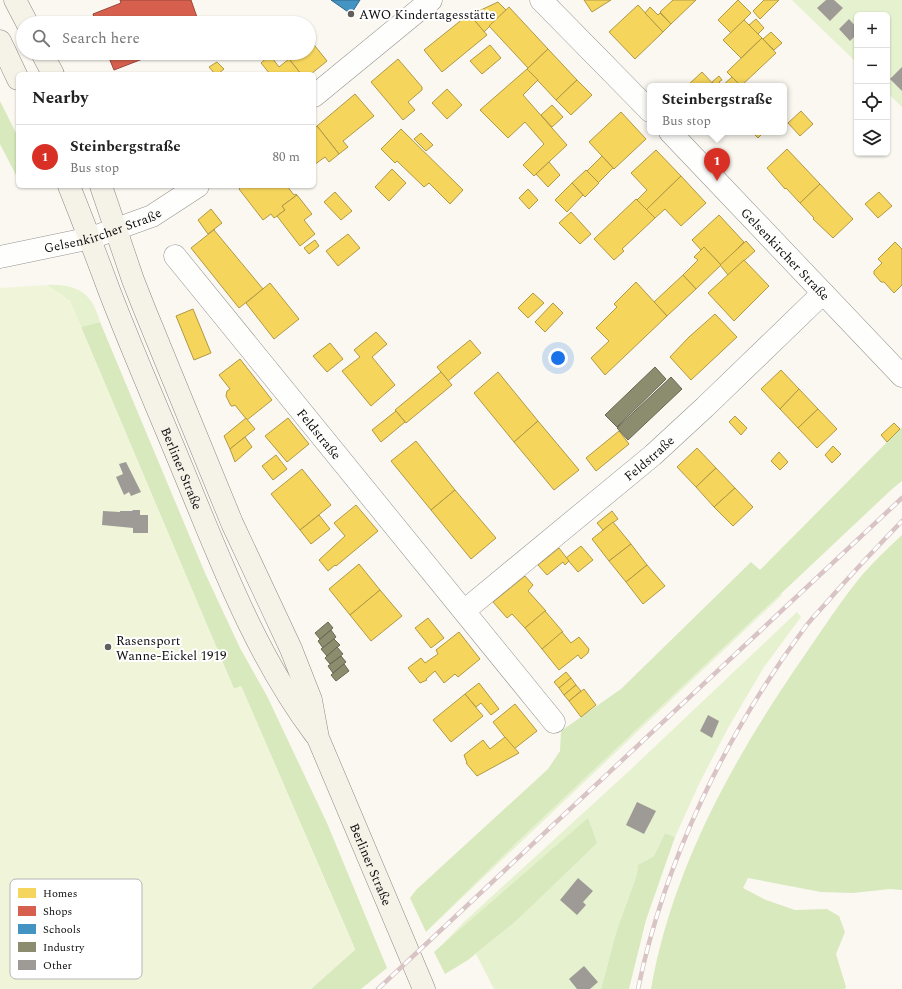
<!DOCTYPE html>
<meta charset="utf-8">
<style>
:root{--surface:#fff;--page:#f2f2f2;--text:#222;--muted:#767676;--line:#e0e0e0;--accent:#d93025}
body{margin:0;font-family:Spectral,serif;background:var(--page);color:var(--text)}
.controls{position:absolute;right:12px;top:12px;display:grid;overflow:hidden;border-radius:6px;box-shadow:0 1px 3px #0004}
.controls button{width:36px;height:36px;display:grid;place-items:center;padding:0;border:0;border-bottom:1px solid var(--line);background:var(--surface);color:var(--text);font:20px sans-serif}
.you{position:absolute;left:558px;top:358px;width:14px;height:14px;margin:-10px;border:3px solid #fff;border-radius:50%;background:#1a73e8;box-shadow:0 0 0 6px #1a73e833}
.badge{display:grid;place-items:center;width:26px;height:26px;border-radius:50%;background:var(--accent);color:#fff;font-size:13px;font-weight:700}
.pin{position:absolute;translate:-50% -33px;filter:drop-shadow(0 1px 2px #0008)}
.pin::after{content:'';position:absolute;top:21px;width:14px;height:12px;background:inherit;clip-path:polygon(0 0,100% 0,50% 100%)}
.popup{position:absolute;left:647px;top:83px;width:140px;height:52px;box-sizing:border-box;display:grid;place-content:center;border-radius:6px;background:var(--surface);filter:drop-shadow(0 1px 3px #0005);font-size:13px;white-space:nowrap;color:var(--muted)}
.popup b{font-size:15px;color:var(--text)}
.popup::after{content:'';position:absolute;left:50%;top:100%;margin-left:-8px;border:8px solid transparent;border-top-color:var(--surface)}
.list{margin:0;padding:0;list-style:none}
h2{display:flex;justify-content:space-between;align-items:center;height:52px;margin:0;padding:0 16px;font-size:17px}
h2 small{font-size:13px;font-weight:400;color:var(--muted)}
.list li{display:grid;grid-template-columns:26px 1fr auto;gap:12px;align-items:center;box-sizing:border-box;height:64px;padding:0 16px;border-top:1px solid var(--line)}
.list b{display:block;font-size:15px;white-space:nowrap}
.list p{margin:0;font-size:13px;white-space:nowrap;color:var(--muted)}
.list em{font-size:13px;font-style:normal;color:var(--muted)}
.icon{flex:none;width:22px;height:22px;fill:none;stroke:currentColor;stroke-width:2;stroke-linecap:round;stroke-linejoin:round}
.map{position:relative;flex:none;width:902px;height:989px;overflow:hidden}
.search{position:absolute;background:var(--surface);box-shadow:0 1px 3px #0004;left:16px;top:16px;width:300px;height:44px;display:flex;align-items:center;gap:10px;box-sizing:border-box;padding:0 14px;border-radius:22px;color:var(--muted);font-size:15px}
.panel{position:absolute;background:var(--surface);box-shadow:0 1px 3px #0004;left:16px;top:72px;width:300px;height:116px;border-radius:6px}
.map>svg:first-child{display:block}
.green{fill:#e6f1cf}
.forest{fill:#d7e9bd}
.pitch{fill:#f0f5da}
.homes{fill:#f6d55c;stroke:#b09944}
.shops{fill:#d6604d;stroke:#9a473a}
.schools{fill:#4393c3;stroke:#336b8c}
.industry{fill:#8c8c6e;stroke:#666651}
.building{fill:#9e9b97}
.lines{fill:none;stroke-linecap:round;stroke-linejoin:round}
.street-casing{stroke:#949390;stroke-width:23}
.secondary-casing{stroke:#8b8986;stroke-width:23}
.street{stroke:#fefefd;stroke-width:22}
.secondary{stroke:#f5f2e8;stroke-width:22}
.rail-casing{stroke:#d8c3c5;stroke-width:4.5}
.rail{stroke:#fff;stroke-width:3;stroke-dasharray:9;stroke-linecap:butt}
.poi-dot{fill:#605f5d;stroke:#fff;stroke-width:1.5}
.labels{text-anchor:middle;stroke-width:4;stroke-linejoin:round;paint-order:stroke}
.poi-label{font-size:13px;fill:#0d0d0d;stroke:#fff;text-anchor:start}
.street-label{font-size:13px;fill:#0d0d0d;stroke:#fff}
.key{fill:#fff;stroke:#b6b6b6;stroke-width:1}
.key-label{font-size:11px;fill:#0d0d0d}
</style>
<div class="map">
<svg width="902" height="989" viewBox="0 0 902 989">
<rect width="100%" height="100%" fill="#fbf8f1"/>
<g class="green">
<path d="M792,0H902V107L887,92V15H857V63Z"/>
<path d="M47,285C63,284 82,287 91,301C95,307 98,315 100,322L81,327L70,301Z"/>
<path d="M781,594L782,595L429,929L515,844Z"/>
<path d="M797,612L801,617L764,667L728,728L699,784L675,837L665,833L654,856L638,865L637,874L616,933L601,989H494L476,954L515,922L549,888L438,949L465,921L628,772Z"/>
</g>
<g class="forest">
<path d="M0,101L18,137V179L0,144Z"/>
<path d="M100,322L205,573L240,648L267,696L327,823L387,968L361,989H311L355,949L241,686L234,689L81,327Z"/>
<path d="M902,427V481L891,490L515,844L426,932L410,898L416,890L548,769L560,751L561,731L621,689L751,562L760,570Z"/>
<path d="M902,535V890L890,889L853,893L821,892L748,878L743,888L766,900L795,910L827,909L839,916L845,932L836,954L846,987L845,989H651C672,869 733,759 802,659C820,633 838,605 858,580C871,564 887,549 902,535Z"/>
<path d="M588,818L597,843L515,922L468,960L445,974L434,952Z"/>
<path d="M665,833L675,837L646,920L629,989H601L616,933L637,874L638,865L654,856Z"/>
</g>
<path class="pitch" d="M47,285L70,301L165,526L234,689L241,686L355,950L311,989H0V288Z"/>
<g class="homes">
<path d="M584,0H611L592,12Z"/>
<path d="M673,0H696L671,24L660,12Z"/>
<path d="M738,0L751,13L731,33L718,20Z"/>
<path d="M764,0H779L760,19L753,11Z"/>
<path d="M498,2L506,10L484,32L470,15Z"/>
<path d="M638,5L663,32L635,59L609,32Z"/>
<path d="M509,7L548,49L528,68L489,26Z"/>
<path d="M650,7L658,15L660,13L671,24L663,32L645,13Z"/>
<path d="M469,14L487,35L442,72L424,50Z"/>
<path d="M756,19L764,28L758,34L749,25Z"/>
<path d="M744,20L762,38L741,58L723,40Z"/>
<path d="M771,32L782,43L774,50L763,39Z"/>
<path d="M762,38L776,53L741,86L727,72Z"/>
<path d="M311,41L327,61L311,74H301L289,59L295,53H309V43Z"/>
<path d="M490,45L501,58L482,74L470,61Z"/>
<path d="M548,49L577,80L556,100L527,69Z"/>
<path d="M270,55L279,67L289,59L301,74H270L261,63Z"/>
<path d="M398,59L422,87V90L408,102L415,110L403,120L371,82Z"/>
<path d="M217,62L224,69L218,74H215L209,67Z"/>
<path d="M527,69L538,80L523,95L567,145L534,176L523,165L544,144L525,122L508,138L480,110Z"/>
<path d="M702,72L715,86H687Z"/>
<path d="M719,76L722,80L719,82L722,86H715L712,82Z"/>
<path d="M732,77L741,86H722Z"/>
<path d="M577,80L592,95L571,115L556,100Z"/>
<path d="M447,89L462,105L447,119L432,103Z"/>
<path d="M355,94L374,116L343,141L348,147L339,154L317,126Z"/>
<path d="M552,105L563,117L552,127L541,115Z"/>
<path d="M801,111L813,124L800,136L788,123Z"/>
<path d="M621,112L646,139L614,169L589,142Z"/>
<path d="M317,126L339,154L329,162L325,157L314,165V129Z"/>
<path d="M401,129L463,190L450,204L429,183L424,187L397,161L395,163L381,149Z"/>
<path d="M752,132H764L758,138Z"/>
<path d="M421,133L433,145L426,151L414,139Z"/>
<path d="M787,149L820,184L800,203L786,188L785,189L767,168Z"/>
<path d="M656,150L681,176L646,210L637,200L647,190L631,173Z"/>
<path d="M602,156L613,168L598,183L587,171Z"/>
<path d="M549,162L560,175L548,187L536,174Z"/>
<path d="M392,169L406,183L389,201L375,187Z"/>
<path d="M586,170L599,183L585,197L572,183Z"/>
<path d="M681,176L706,203L681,226L665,209L655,218L646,210Z"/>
<path d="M572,183L583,195L567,212L555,200Z"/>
<path d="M820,184L853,219L833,238L813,219L814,218L800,203Z"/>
<path d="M242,186H287L294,195L296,194L297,195L282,206L285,210L277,216L274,218L271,214L263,220L239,189Z"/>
<path d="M528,189L538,200L529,209L519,198Z"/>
<path d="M335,192L352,211L341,220L324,202Z"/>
<path d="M879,192L892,206L878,218L865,204Z"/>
<path d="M297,195L312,214L304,220L315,234L300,246L277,216L285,210L282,206Z"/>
<path d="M636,199L655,218L622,249L624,251L614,260L594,239Z"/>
<path d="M211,209L222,223L208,234L198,220Z"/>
<path d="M571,212L591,234L580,244L559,223Z"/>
<path d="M719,215L744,242L721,265L704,247L701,250L692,240Z"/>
<path d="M215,229L214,230L263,289L239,308L191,248Z"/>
<path d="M348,234L360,248L338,266L326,251Z"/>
<path d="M315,240L319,246L309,254L304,248Z"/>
<path d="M746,241L755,251L728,275L720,265Z"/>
<path d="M895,242L902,249V285L894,293L884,282H881L874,274V271L882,263L878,259Z"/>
<path d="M704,247L721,265L696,289L683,275L698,260L694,257Z"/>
<path d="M744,260L769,286L734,321L708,293Z"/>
<path d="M683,275L696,289L667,316L654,302Z"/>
<path d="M636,282L667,316L605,375L591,358L609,341L596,328L617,307L614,304Z"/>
<path d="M270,283L299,319L274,339L246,303Z"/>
<path d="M533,293L544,303L528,318L518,308Z"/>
<path d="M553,303L563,313L545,332L535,322Z"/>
<path d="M193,309L211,353L194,360L176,316Z"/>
<path d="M715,314L737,337L691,380L670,357L689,337Z"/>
<path d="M376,332L387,344L372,357L395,385L371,406L342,371L360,357L354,350Z"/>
<path d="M470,340L481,353L448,381L437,367Z"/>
<path d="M330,343L343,359L327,372L313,356Z"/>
<path d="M240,359L272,400L247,420L235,405L233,406H231L226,396L227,391L230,389L219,375Z"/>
<path d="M781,370L799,389L780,409L761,389Z"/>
<path d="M441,372L452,385L406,423L395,410Z"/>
<path d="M498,372L538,421L514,442L474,393Z"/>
<path d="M799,389L818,409L798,428L780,409Z"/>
<path d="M818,409L837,429L817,448L798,428Z"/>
<path d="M396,411L405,422L381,442L372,430Z"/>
<path d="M735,416L747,428L741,435L729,422Z"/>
<path d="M246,418L255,429L230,449L224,436Z"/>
<path d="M288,418L309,444L287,462L265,436Z"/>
<path d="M538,421L579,470L554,490L514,442Z"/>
<path d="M894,423L900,429L887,442L881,435Z"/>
<path d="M619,431L629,444L596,471L586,458Z"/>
<path d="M245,437L252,447L235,462L230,449Z"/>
<path d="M416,441L455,490L431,510L391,461Z"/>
<path d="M833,446L841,454L832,463L825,455Z"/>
<path d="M697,448L716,468L696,487L677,467Z"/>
<path d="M779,452L788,462L780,470L771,461Z"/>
<path d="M276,455L287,469L273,480L262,466Z"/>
<path d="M716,468L735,488L714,507L696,487Z"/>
<path d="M302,469L331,505L300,530L271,494Z"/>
<path d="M735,488L753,507L733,526L714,507Z"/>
<path d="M455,490L496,538L471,559L431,510Z"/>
<path d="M356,505L378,531L336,566L335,565L328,571L319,560L345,536L334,523Z"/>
<path d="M612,511L618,519L603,530L597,523Z"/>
<path d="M319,515L330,529L311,544L300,530Z"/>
<path d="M613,522L631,544L609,561L592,539Z"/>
<path d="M631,544L647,565L626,582L609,561Z"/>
<path d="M581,546L593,560L578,572L566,558Z"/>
<path d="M559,548L569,561L565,565L563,562L547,575L538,565Z"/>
<path d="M359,564L380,590L350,615L329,589Z"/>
<path d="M647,565L665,586L643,604L626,582Z"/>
<path d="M525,576L533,585L528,591L546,611L525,628L512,614L507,618L493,602Z"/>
<path d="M380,590L402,616L371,641L350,615Z"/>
<path d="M545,611L563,632L542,649L525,628Z"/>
<path d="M428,618L444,638L431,648L415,628Z"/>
<path d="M459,632L480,659L458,677L455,674L444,683L435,671L426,679L427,680L420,683L408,668L421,658L425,663L438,654L436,650Z"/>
<path d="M562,632L571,643L579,637L589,649L588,653L581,659L578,655L559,670L542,649Z"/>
<path d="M566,672L571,678L559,688L554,682Z"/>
<path d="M571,678L576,685L564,695L559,688Z"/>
<path d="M479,683L499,709L491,715L481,703L476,707L465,694Z"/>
<path d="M576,685L581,691L569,701L564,695Z"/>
<path d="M584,689L596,705L581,717L569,701Z"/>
<path d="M465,694L483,716L451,742L433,720Z"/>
<path d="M515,704L537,731L514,749L493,722Z"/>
<path d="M505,737L519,753L477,776L466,763H467L464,755L483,740L490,749Z"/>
</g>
<g class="shops">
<path d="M120,0H191L199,23H96L93,14L121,3Z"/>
<path d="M107,53H158L114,70Z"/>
</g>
<path class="schools" d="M331,0H360L351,14Z"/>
<g class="industry">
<path d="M655,367L666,379L617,427L605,415Z"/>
<path d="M671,377L682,389L628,440L617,428Z"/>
<path d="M328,622L333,628L320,639L315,633Z"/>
<path d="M331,630L336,637L323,648L318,641Z"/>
<path d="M334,639L340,645L327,656L321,649Z"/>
<path d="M337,647L343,654L330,664L325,658Z"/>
<path d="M341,656L346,662L333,673L328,666Z"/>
<path d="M344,664L349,671L336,681L331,675Z"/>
</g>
<g class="building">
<path d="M826,0H834L843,8L830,21L817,8Z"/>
<path d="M849,19L857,28V34L850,41L839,29Z"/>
<path d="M902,67V91L890,79Z"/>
<path d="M126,462L141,492L131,496L129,492L124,495L116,477L123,474L119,464Z"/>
<path d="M132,510H140V515H148V533H133V528L102,525L103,511L120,512V511H133Z"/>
<path d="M708,715L719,721L712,738L700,731Z"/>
<path d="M637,802L656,811L644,834L626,825Z"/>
<path d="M578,878L593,891L583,902L586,905L577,915L560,900Z"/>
<path d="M584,966L598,982L590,989H577L569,979Z"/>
</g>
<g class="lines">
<g class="street-casing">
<g id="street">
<path d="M541,0L650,111"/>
<path d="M314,96L431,0"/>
<path id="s1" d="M670,132L902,376"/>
<path id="s2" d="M175,256L554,722"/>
<path id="s3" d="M0,257L91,238L116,229L152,216L198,186"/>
<path id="s4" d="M464,611L653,455L705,407L823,293"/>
</g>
</g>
<g class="secondary-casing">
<g id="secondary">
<path d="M15,0L27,23"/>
<path d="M0,41L18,79"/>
<path d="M42,53L53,74"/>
<path id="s5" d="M69,186C83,221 96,255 109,290C135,358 165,425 192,492C226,575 260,661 315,734"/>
<path id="s6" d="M101,186L133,280L144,308L232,523L291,649L311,700L318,738L424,989"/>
</g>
</g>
<use href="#street" class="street"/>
<use href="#secondary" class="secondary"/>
<g class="rail-casing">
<g id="rail">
<path d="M378,989L902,498"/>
<path d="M638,989C665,859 727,732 806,626C813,617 821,609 828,601C852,573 877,547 902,521"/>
</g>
</g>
<use href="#rail" class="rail"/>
</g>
<g class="poi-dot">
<circle cx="351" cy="14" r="4"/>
<circle cx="108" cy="647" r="4"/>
</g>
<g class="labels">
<g class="poi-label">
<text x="359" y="19">AWO Kindertagesstätte</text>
<text x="116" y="645">Rasensport<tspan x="116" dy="15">Wanne-Eickel 1919</tspan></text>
</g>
<g class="street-label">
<text dy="5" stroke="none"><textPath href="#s3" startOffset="106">Gelsenkircher Straße</textPath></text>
<text dy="5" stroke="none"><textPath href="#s1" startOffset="168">Gelsenkircher Straße</textPath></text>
<text dy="5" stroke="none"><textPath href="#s2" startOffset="229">Feldstraße</textPath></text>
<text dy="5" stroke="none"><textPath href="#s4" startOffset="240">Feldstraße</textPath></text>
<text dy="5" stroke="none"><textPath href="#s5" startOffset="304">Berliner Straße</textPath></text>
<text dy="5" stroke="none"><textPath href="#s6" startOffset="731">Berliner Straße</textPath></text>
</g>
</g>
<rect x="10" y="879" width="132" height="100" rx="6" class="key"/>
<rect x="18" y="888" width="18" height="10" fill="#f6d55c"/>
<rect x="18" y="906" width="18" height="10" fill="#d6604d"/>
<rect x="18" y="924" width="18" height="10" fill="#4393c3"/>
<rect x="18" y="942" width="18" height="10" fill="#8c8c6e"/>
<rect x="18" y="960" width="18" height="10" fill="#9e9b97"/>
<g class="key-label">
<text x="43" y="897">Homes</text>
<text x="43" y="915">Shops</text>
<text x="43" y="933">Schools</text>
<text x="43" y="951">Industry</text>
<text x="43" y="969">Other</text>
</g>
</svg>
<div class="controls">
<button>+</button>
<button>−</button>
<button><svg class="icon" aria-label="locate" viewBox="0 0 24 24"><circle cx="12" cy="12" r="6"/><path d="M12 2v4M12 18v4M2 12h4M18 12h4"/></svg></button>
<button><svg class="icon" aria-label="layers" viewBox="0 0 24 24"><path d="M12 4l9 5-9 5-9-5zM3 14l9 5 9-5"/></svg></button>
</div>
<div class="you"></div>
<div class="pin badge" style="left:717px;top:181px">1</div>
<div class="popup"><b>Steinbergstraße</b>Bus stop</div>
<div class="search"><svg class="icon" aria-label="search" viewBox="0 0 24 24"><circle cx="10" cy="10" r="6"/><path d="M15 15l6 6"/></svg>Search here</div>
<section class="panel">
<h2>Nearby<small></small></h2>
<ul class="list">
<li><span class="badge">1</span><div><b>Steinbergstraße</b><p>Bus stop</p></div><em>80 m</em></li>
</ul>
</section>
</div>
